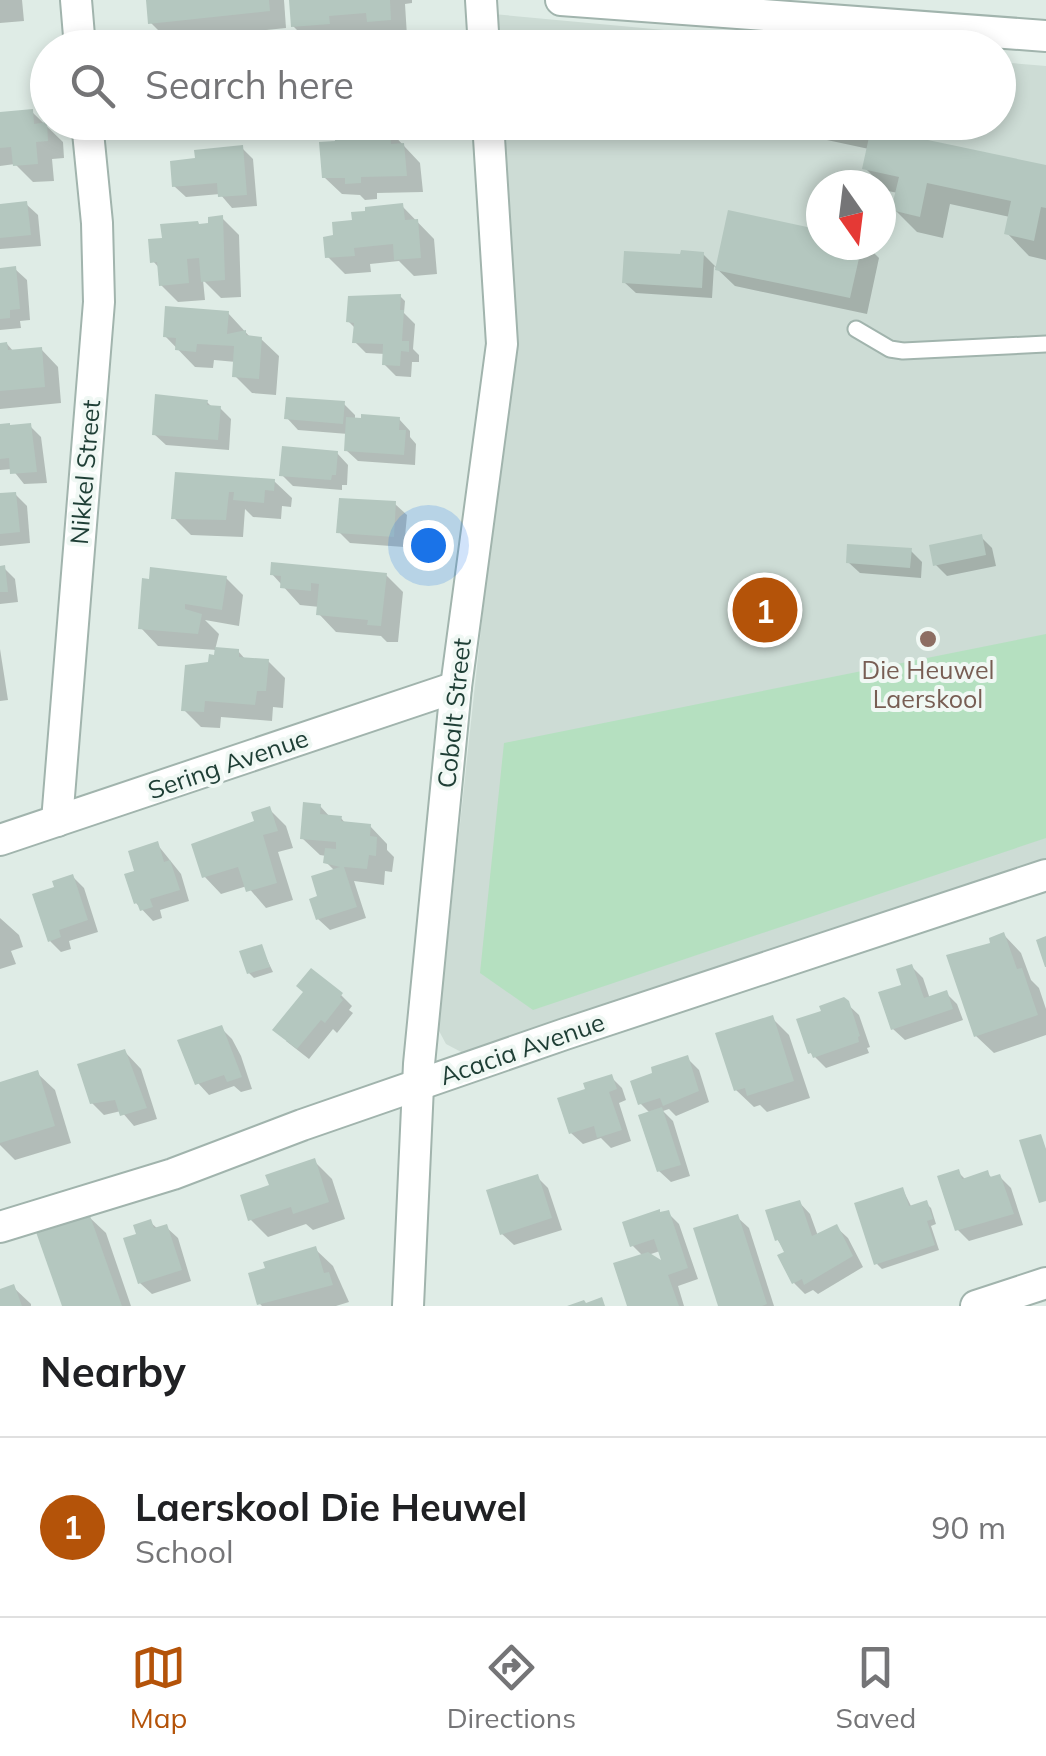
<!DOCTYPE html>
<style>
:root{--surface:#fff;--page:#f2f2f2;--text:#202124;--muted:#757577;--line:#e0e0e0;--accent:#b45309}
body{margin:0;font-family:Mulish,sans-serif;background:var(--page);color:var(--text)}
.compass{position:absolute;left:806px;top:170px;width:90px;height:90px;border-radius:50%;background:var(--surface);box-shadow:0 5px 15px #0003;rotate:166deg}
.you{position:absolute;left:428px;top:545px;width:35px;height:35px;margin:-25px;border:8px solid #fff;border-radius:50%;background:#1a73e8;box-shadow:0 0 0 15px #1a73e833}
.badge{display:grid;place-items:center;width:65px;height:65px;border-radius:50%;background:var(--accent);color:#fff;font-size:32px;font-weight:700}
.pin{position:absolute;translate:-50% -50%;border:5px solid #fff;box-shadow:0 2px 10px #0006}
.list{margin:0;padding:0;list-style:none}
h2{display:flex;justify-content:space-between;align-items:center;height:130px;margin:0;padding:0 40px;font-size:42px}
h2 small{font-size:32px;font-weight:400;color:var(--muted)}
.list li{display:grid;grid-template-columns:65px 1fr auto;gap:30px;align-items:center;box-sizing:border-box;height:180px;padding:0 40px;border-top:2px solid var(--line)}
.list b{display:block;font-size:38px;white-space:nowrap}
.list p{margin:0;font-size:32px;white-space:nowrap;color:var(--muted)}
.list em{font-size:32px;font-style:normal;color:var(--muted)}
.icon{flex:none;width:55px;height:55px;fill:none;stroke:currentColor;stroke-width:2;stroke-linecap:round;stroke-linejoin:round}
.map{position:relative;flex:none;width:1046px;height:1306px;overflow:hidden}
.search{position:absolute;background:var(--surface);box-shadow:0 5px 15px #0003;left:30px;right:30px;top:30px;height:110px;display:flex;align-items:center;gap:25px;box-sizing:border-box;padding:0 35px;border-radius:55px;color:var(--muted);font-size:38px}
.sheet{height:310px;background:var(--surface)}
nav{display:flex;justify-content:space-around;align-items:center;box-sizing:border-box;height:140px;border-top:2px solid var(--line);background:var(--surface);font-size:28px;color:var(--muted)}
nav a{display:grid;justify-items:center;gap:5px}
nav .on{color:var(--accent)}
.map>svg:first-child{display:block}
.built{fill:#cddcd5;fill-rule:evenodd}
.green{fill:#b5e0c0}
.shadow{fill:#0003;fill-rule:evenodd}
.building{fill:#b4c7bf}
.lines{fill:none;stroke-linecap:round;stroke-linejoin:round}
.lane-casing{stroke:#a1b4ad;stroke-width:19}
.street-casing{stroke:#a1b4ad;stroke-width:34}
.lane{stroke:#fff;stroke-width:15}
.street{stroke:#fff;stroke-width:30}
.education-dot{fill:#8d6e63;stroke:#f0f8f4;stroke-width:4}
.labels{text-anchor:middle;stroke-width:8;stroke-linejoin:round;paint-order:stroke}
.street-label{font-size:25px;fill:#1e3e35;stroke:#f0f8f4}
.education-label{font-size:25px;fill:#785e54;stroke:#f0f8f4}
</style>
<div class="map">
<svg width="1046" height="1306" viewBox="0 0 1046 1306">
<rect width="100%" height="100%" fill="#dfece6"/>
<g class="built">
<path d="M482,13L846,47H485Z"/>
<path d="M999,62L1046,66V862L465,1054L446,1044L438,1029L510,359L491,123L998,122ZM821,185H881V245H821Z"/>
</g>
<path class="green" d="M1046,634V838L533,1010L480,973L504,743Z"/>
<g class="shadow">
<path d="M0,0H22L24,21L0,23Z"/>
<path d="M149,0H284L286,28L168,40L151,23Z"/>
<path d="M312,0H412V3L405,4L407,36L387,38L379,30L345,33V38L359,37L370,48H328V42L311,44L293,26Z"/>
<path d="M32,112L63,142L64,158L52,159L54,181L33,182L15,164L0,166V115Z"/>
<path d="M765,122H876L874,131L1046,168V260L1029,256L1007,233L1010,217L950,204L943,238L917,232L894,209L898,193L888,191L865,168L869,149L771,128Z"/>
<path d="M389,130L420,163L423,192L377,193V199L365,200L360,195L342,194L324,177Z"/>
<path d="M242,148L253,159L257,206L232,208L220,194L186,197L174,186L197,160Z"/>
<path d="M26,204L38,215L41,246L0,249V206Z"/>
<path d="M402,206L434,239L437,274L414,276L399,261L370,264L371,272L345,274L328,257L336,238L355,223Z"/>
<path d="M222,218L239,235L241,297L221,298L203,280L205,300L178,302L161,285L160,269L153,261L201,227Z"/>
<path d="M821,232V245H866L879,258L867,314L735,286L714,266L712,298L636,293L624,282L683,257L703,254L718,269Z"/>
<path d="M15,269L27,280L30,320L20,321L21,328L0,330V270Z"/>
<path d="M400,296L405,301L404,313L415,324L413,349L419,355V362H412L411,377L396,376L384,364L385,354L366,353L355,342L356,329L348,321Z"/>
<path d="M228,313L251,338L261,339L279,356L276,395L252,393L235,376L236,362L214,360L213,368L195,367L165,336Z"/>
<path d="M7,344L14,352L41,349L58,367L61,403L0,409V345Z"/>
<path d="M207,402L212,407L220,408L231,419L229,450L166,445L154,434Z"/>
<path d="M344,404L355,415V419H399L410,431V437L416,444L415,465L358,461L346,450L348,434L298,430L287,418Z"/>
<path d="M0,426H30L41,437L47,483L24,484L12,469L0,470Z"/>
<path d="M337,453L348,465L347,485H342V490L293,486L282,475Z"/>
<path d="M177,474L274,481L292,498L291,507L282,506L281,519L253,517L245,509L243,537L191,535L174,518Z"/>
<path d="M15,494L27,506L30,543L0,546V495Z"/>
<path d="M395,504L407,515L404,547L350,543L339,532Z"/>
<path d="M981,537L992,548L996,566L947,576L936,565Z"/>
<path d="M911,551L922,562L921,578L860,573L848,562Z"/>
<path d="M0,568H4L15,579L18,602L0,604Z"/>
<path d="M272,574L386,575L403,592L398,642H387L381,636L336,632L319,614L320,607L300,605Z"/>
<path d="M226,578L243,595L239,626L205,620L219,634L215,650L238,651L246,660L268,661L285,678L283,708L273,707L272,721L221,717L220,728L201,727L184,710L216,657L217,650L158,646L141,628Z"/>
<path d="M0,649L8,700L0,701Z"/>
<path d="M320,806L331,818H341L346,824L370,826L387,844V850L394,857L392,872L385,871L384,885L354,881L366,918L330,930L318,919L320,897L337,873L326,862V856L320,855L302,838Z"/>
<path d="M269,809L286,826L293,848L278,852L293,900L266,908L247,886L221,894L204,876Z"/>
<path d="M157,844L181,874L189,901L160,910L162,918L153,921L136,903L137,872Z"/>
<path d="M72,876L84,888L98,932L69,941L71,949L61,952L50,941L57,889Z"/>
<path d="M0,918L19,935L23,947L11,951L16,964L0,969Z"/>
<path d="M1004,935L1021,953L1031,980L1039,988L1046,1009V1035L994,1053L976,1036L994,945Z"/>
<path d="M261,947L273,972L254,978L249,973Z"/>
<path d="M912,967L923,978L930,999L946,993L957,1004L963,1020L905,1040L893,1029Z"/>
<path d="M341,995L352,1006L349,1010L353,1013L337,1033L333,1029L309,1059L286,1041Z"/>
<path d="M843,1000L859,1015L870,1047L867,1048L869,1053L826,1068L810,1052L824,1012Z"/>
<path d="M772,1018L789,1035L810,1098L767,1112L760,1105L754,1107L736,1090Z"/>
<path d="M221,1028L232,1039L241,1056L252,1089L241,1092L234,1086L209,1095L198,1083Z"/>
<path d="M125,1052L141,1069L157,1119L134,1126L121,1111L104,1115L92,1103Z"/>
<path d="M687,1058L699,1070L709,1102L676,1116L669,1109L663,1111L673,1121L690,1176L671,1182L659,1171L650,1113L640,1103L656,1075Z"/>
<path d="M37,1073L55,1090L71,1143L15,1160L0,1145V1084Z"/>
<path d="M611,1077L622,1088L626,1100L619,1103L631,1141L611,1148L601,1138L583,1144L571,1133L588,1091Z"/>
<path d="M314,1161L332,1179L345,1219L313,1230L306,1224L268,1237L250,1219L272,1187Z"/>
<path d="M958,1172L966,1180L987,1173L993,1179L1000,1177L1011,1188L1023,1225L969,1241L957,1229Z"/>
<path d="M537,1177L548,1188L562,1230L514,1245L502,1234Z"/>
<path d="M903,1190L912,1208L926,1203L931,1208L936,1224L931,1226L939,1250L882,1269L877,1264Z"/>
<path d="M799,1202L810,1214L818,1236L836,1227L848,1238L863,1267L818,1294L813,1290L805,1294L794,1283L787,1253L777,1239Z"/>
<path d="M668,1213L679,1224L698,1279L678,1286L684,1306H630L643,1256L632,1245ZM660,1251L665,1266L648,1255Z"/>
<path d="M88,1216L106,1233L131,1306H65Z"/>
<path d="M737,1217L749,1228L774,1306H720Z"/>
<path d="M150,1222L158,1229L166,1227L178,1238L191,1281L152,1294L140,1283L139,1235Z"/>
<path d="M315,1249L333,1266L349,1302L336,1306H262L260,1304Z"/>
<path d="M13,1287L31,1304V1306H0V1291Z"/>
</g>
<g class="building">
<path d="M146,0H269L270,11L148,24Z"/>
<path d="M289,0H390L391,20L367,22L366,13L329,16L330,24L291,27Z"/>
<path d="M360,34L361,48H325V37Z"/>
<path d="M249,37L250,44L265,43L266,48H203L202,41Z"/>
<path d="M33,109L34,124L47,122L48,141L36,142L38,164L13,166L11,147L0,148V112Z"/>
<path d="M809,122H856L854,133Z"/>
<path d="M390,128L391,144L404,143L407,176L361,177V183L345,184V178H322L319,142L335,141L334,133Z"/>
<path d="M871,128L1046,165V208L1041,207L1034,241L1004,234L1011,201L927,183L920,217L891,210L899,177L862,169Z"/>
<path d="M243,145L247,195L218,197L217,183L172,187L170,161L195,158L194,150Z"/>
<path d="M27,201L31,235L0,238V204Z"/>
<path d="M403,203L405,220L418,219L421,258L394,260L393,244L354,248L355,256L325,258L323,237L333,235L332,222L352,220L351,212L365,211V207Z"/>
<path d="M728,210L821,230V245H862L850,298L715,270Z"/>
<path d="M223,215L225,280L201,282L199,258L187,259L189,283L159,286L157,262L150,263L148,239L162,238L160,224L198,221L199,224L208,223V217Z"/>
<path d="M681,250L704,252L702,288L622,283L624,251L680,254Z"/>
<path d="M16,266L20,309L10,310V318L0,319V268Z"/>
<path d="M401,294L400,310H404L402,341H409V352L401,351L400,366L382,365L383,344L352,343L354,323L346,322L348,296Z"/>
<path d="M165,306L229,311L227,334L246,330V335L262,337L259,379L232,377L234,346L197,344L196,352L175,350L176,338L163,337Z"/>
<path d="M7,342L8,350L42,347L45,387L0,391V343Z"/>
<path d="M155,394L208,400L207,405L221,406L218,440L152,435Z"/>
<path d="M286,397L345,401L343,424L284,419Z"/>
<path d="M361,414L400,417L399,430H406L404,455L344,451L346,417L361,418Z"/>
<path d="M10,423V425L31,423L37,472L10,474L9,458L0,459V424Z"/>
<path d="M282,446L338,451L336,475H332L331,480L279,476Z"/>
<path d="M175,472L275,479L274,491L265,490L264,503L233,500L234,492H229L226,520L171,519Z"/>
<path d="M16,492L20,532L0,534V493Z"/>
<path d="M339,498L396,501L394,537L336,533Z"/>
<path d="M982,534L986,555L933,566L929,545Z"/>
<path d="M847,544L912,548L910,568L846,563Z"/>
<path d="M271,562L387,573L381,626L367,625L368,620L316,615L319,584L311,583V591L280,588L281,576L270,575Z"/>
<path d="M5,565L8,592H0V566Z"/>
<path d="M150,567L227,576L222,610L185,604V609L202,614L198,634L138,629L142,578L149,579Z"/>
<path d="M215,647L239,649V657L269,659L266,691H257L255,705L205,701L204,712L181,711L185,665L208,662L209,654L214,655Z"/>
<path d="M303,802L321,804L320,814L342,816L341,821L371,824L370,836L377,837L376,856L369,855L367,869L344,867L357,907L316,920L309,899L317,896L311,876L340,867L323,863L325,848L336,849V842L300,839Z"/>
<path d="M270,806L278,831L263,835L277,883L246,892L238,867L202,878L191,844L254,821L251,812Z"/>
<path d="M158,841L164,862L170,860L180,890L150,899L153,907L140,911L137,903L134,904L124,874L134,871L128,851Z"/>
<path d="M73,874L88,920L59,930L61,937L48,942L32,894L54,887L52,881Z"/>
<path d="M1004,932L1017,969L1022,968L1038,1015L974,1037L946,955L990,943L989,938Z"/>
<path d="M1046,936V967H1045L1036,940Z"/>
<path d="M262,944L270,967L247,974L239,951Z"/>
<path d="M912,964L924,998L947,990L953,1009L891,1030L878,992L901,985L896,969Z"/>
<path d="M311,968L343,993L340,997L343,1000L325,1023L321,1020L297,1049L272,1030L303,992L296,986Z"/>
<path d="M844,997L849,1001L860,1036L858,1037L859,1042L813,1058L811,1053L808,1054L796,1019L821,1011L819,1006Z"/>
<path d="M773,1015L794,1081L747,1096L745,1088L734,1091L715,1033Z"/>
<path d="M222,1025L242,1077L227,1082L224,1075L195,1085L177,1040Z"/>
<path d="M125,1049L147,1108L120,1116L115,1100L90,1104L77,1064Z"/>
<path d="M688,1055L699,1091L663,1106L660,1098L638,1105L630,1081L652,1073L651,1067Z"/>
<path d="M38,1070L55,1126L0,1143V1082Z"/>
<path d="M612,1074L617,1089L609,1092L622,1130L597,1138L594,1126L569,1134L557,1098L585,1089L583,1083Z"/>
<path d="M662,1107L681,1165L657,1172L638,1115Z"/>
<path d="M1041,1134L1046,1149V1201L1039,1203L1019,1140Z"/>
<path d="M315,1158L329,1202L293,1214L291,1207L248,1221L240,1195L269,1185L265,1175Z"/>
<path d="M959,1169L962,1179L988,1170L990,1177L1000,1174L1014,1214L955,1231L937,1176Z"/>
<path d="M538,1174L552,1218L500,1235L486,1190Z"/>
<path d="M903,1187L909,1206L927,1200L933,1219L927,1221L935,1245L874,1265L854,1203Z"/>
<path d="M800,1200L812,1236L837,1224L853,1256L804,1285L802,1279L792,1284L777,1255L784,1252L778,1240L775,1241L765,1210Z"/>
<path d="M660,1209V1212L669,1210L688,1268L668,1275L679,1306H627L613,1263L648,1252L661,1260L654,1239L630,1247L622,1222Z"/>
<path d="M89,1213L122,1306H62L36,1232Z"/>
<path d="M738,1214L767,1304L762,1306H718L693,1228Z"/>
<path d="M151,1219L154,1228L167,1224L182,1270L138,1284L123,1238L136,1234L133,1225Z"/>
<path d="M316,1246L324,1273L329,1272L333,1285L257,1305L248,1273L265,1268L263,1262Z"/>
<path d="M14,1284L22,1306H0V1289Z"/>
<path d="M602,1297L605,1306H567L584,1300L586,1303Z"/>
</g>
<g class="lines">
<g class="lane-casing">
<path id="lane" d="M856,329L890,349L903,351L1046,344"/>
</g>
<g class="street-casing">
<g id="street">
<path d="M76,0L80,48"/>
<path d="M481,0L484,48"/>
<path d="M561,0L1046,36"/>
<path d="M57,821L99,302L97,223L87,122"/>
<path d="M0,840L456,687"/>
<path d="M0,1227L173,1174L302,1125L565,1034L1046,875"/>
<path d="M408,1306L419,1064L456,687L502,344L488,122"/>
<path d="M976,1306L1046,1283"/>
</g>
</g>
<use href="#lane" class="lane"/>
<use href="#street" class="street"/>
</g>
<circle class="education-dot" cx="928" cy="639" r="10"/>
<g class="labels">
<g class="street-label">
<text transform="translate(85 472) rotate(-85)" y="9">Nikkel Street</text>
<text transform="translate(454 713) rotate(-84)" y="9">Cobalt Street</text>
<text transform="translate(228 764) rotate(-19)" y="9">Sering Avenue</text>
<text transform="translate(522 1049) rotate(-19)" y="9">Acacia Avenue</text>
</g>
<g class="education-label">
<text x="928" y="679">Die Heuwel<tspan x="928" dy="29">Laerskool</tspan></text>
</g>
</g>
</svg>
<svg class="compass" viewBox="-18 -18 36 36"><path d="M0-13l5 13h-10z" fill="#e53935"/><path d="M0 13l5-13h-10z" fill="#757577"/></svg>
<div class="you"></div>
<div class="pin badge" style="left:765px;top:610px">1</div>
<div class="search"><svg class="icon" aria-label="search" viewBox="0 0 24 24"><circle cx="10" cy="10" r="6"/><path d="M15 15l6 6"/></svg>Search here</div>
</div>
<section class="sheet">
<h2>Nearby<small></small></h2>
<ul class="list">
<li><span class="badge">1</span><div><b>Laerskool Die Heuwel</b><p>School</p></div><em>90 m</em></li>
</ul>
</section>
<nav>
<a class="on"><svg class="icon" aria-label="map" viewBox="0 0 24 24"><path d="M3 6l6-2 6 2 6-2v14l-6 2-6-2-6 2zM9 4v14M15 6v14"/></svg>Map</a>
<a><svg class="icon" aria-label="directions" viewBox="0 0 24 24"><path d="M12 3l9 9-9 9-9-9zM9 14v-3h6M13 9l2 2-2 2"/></svg>Directions</a>
<a><svg class="icon" aria-label="saved" viewBox="0 0 24 24"><path d="M7 4h10v16l-5-4-5 4z"/></svg>Saved</a>
</nav>
